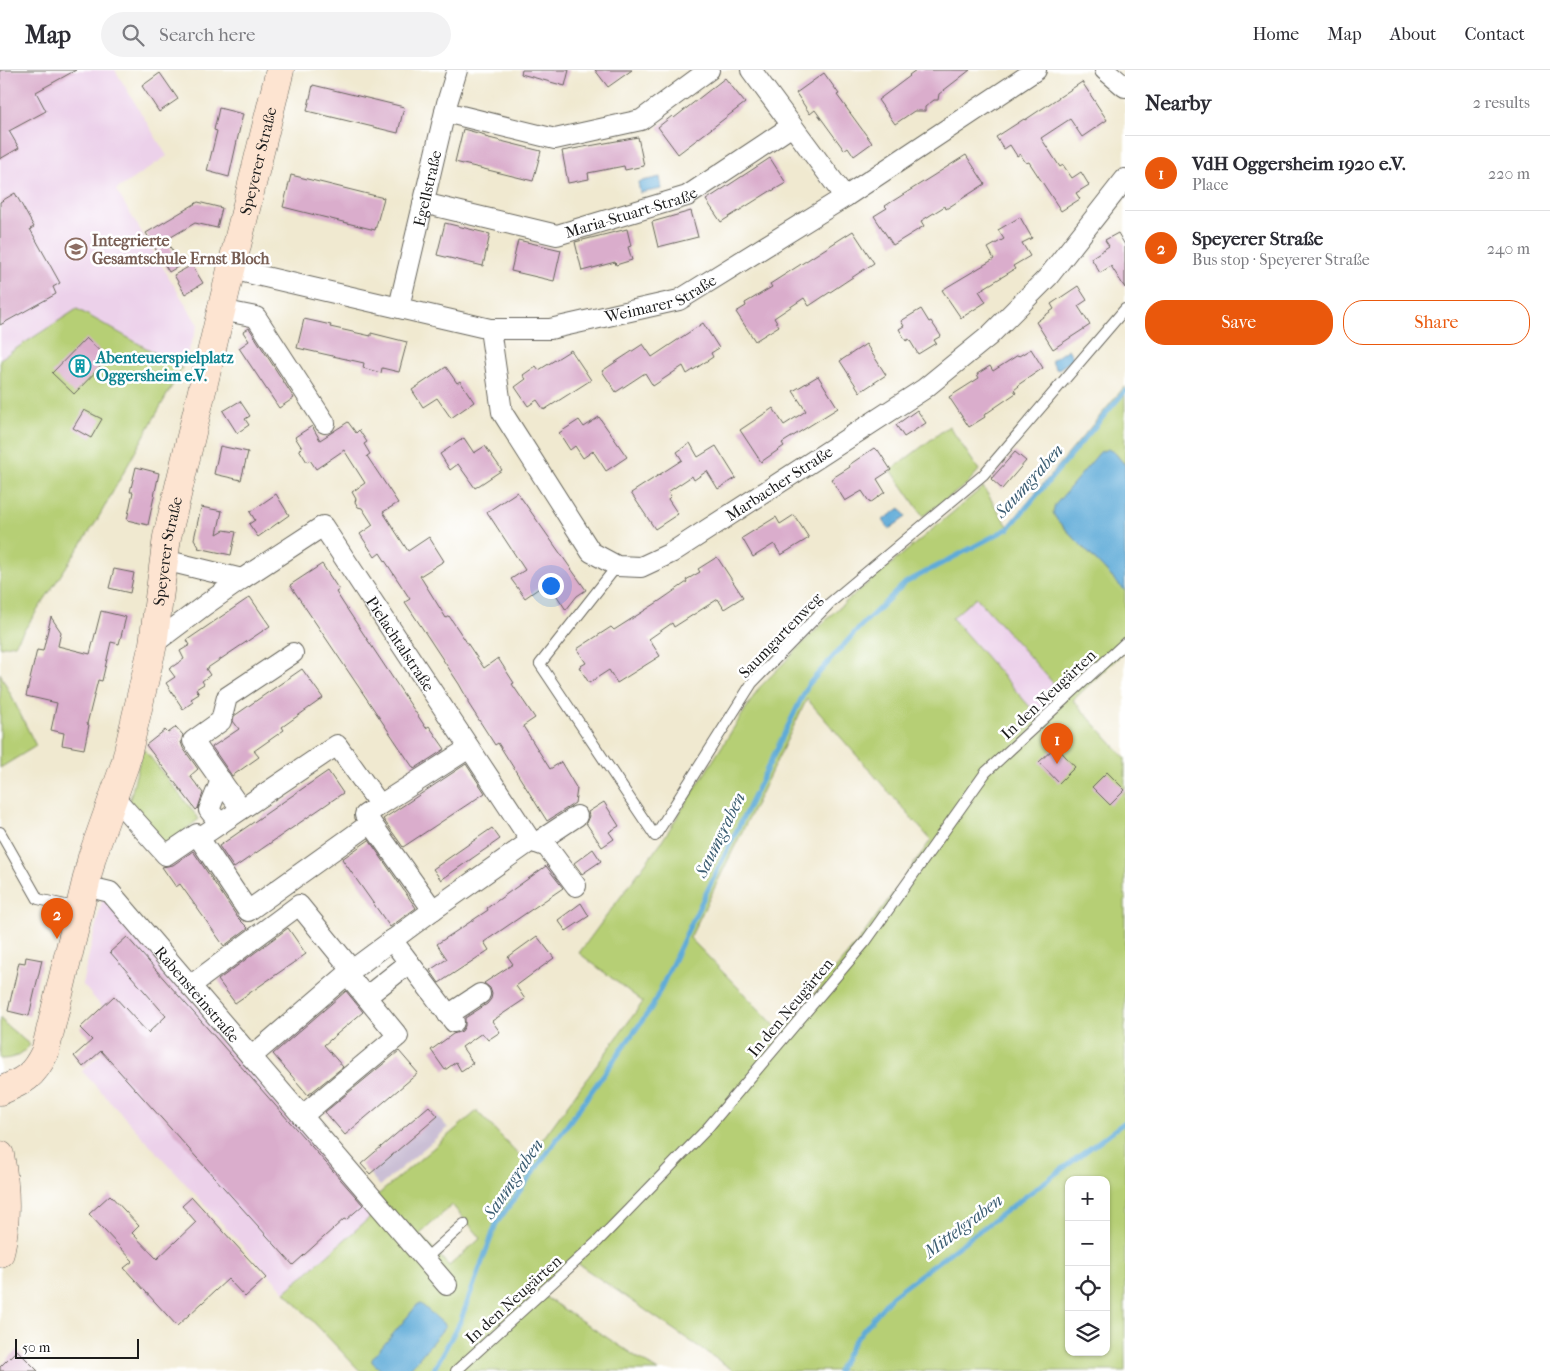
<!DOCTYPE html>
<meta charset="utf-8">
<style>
:root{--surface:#fff;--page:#f2f2f3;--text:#2b2b33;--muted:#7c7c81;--line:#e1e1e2;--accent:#ea580c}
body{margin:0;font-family:"IM FELL French Canon",serif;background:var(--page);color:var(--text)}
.controls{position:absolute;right:15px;bottom:15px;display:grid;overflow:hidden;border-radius:10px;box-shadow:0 1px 4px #0004}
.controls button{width:45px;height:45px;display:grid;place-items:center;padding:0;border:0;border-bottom:1px solid var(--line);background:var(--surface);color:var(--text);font:25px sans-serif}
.scale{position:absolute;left:15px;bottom:12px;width:124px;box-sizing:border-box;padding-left:5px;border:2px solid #1c1c1c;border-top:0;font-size:14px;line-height:18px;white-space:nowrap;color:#1c1c1c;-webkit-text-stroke:4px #fff;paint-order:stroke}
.you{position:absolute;left:550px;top:515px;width:18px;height:18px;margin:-12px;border:4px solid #fff;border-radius:50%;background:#1a73e8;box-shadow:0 0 0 8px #1a73e833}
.badge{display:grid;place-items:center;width:32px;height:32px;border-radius:50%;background:var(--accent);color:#fff;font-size:16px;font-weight:700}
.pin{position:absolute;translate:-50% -41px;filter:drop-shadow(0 1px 2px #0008)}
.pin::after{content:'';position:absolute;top:26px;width:18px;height:15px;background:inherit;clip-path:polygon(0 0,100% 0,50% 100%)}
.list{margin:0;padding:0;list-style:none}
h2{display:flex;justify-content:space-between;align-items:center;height:65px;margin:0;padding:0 20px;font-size:21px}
h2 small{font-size:16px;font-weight:400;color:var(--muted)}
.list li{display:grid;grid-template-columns:32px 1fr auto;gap:15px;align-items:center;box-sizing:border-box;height:75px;padding:0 20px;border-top:1px solid var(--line)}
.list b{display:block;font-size:19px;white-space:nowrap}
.list p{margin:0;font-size:16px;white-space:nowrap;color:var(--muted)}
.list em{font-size:16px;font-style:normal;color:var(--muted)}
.actions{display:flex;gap:10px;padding:15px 20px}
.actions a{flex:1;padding:11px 0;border:1px solid var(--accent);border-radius:20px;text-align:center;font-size:18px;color:var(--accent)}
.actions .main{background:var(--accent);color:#fff}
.icon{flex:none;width:28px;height:28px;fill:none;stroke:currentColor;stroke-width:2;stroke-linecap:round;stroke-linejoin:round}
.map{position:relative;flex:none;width:1125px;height:1301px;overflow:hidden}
header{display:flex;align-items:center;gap:30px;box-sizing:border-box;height:70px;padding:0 25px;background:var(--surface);border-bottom:1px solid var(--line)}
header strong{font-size:24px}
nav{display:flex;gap:28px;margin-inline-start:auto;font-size:18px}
.search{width:350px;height:45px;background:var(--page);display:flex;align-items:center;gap:12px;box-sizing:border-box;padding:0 18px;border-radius:28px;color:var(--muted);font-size:19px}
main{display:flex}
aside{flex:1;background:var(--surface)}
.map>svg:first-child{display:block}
.built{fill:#ecd1ea}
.industrial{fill:#cbbfd5}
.green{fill:#b6cf74;stroke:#697648;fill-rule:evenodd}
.water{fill:#5fabd8;stroke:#3e647a}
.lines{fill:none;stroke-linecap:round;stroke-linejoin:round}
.stream{stroke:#5fabd8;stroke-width:5}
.building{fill:#daadcc}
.lane-casing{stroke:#66645b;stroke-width:12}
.street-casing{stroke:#66645b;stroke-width:22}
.secondary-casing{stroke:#66645b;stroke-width:29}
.lane{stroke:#fff;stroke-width:10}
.street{stroke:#fff;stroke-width:20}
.secondary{stroke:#fde4d1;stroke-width:28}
.labels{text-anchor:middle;stroke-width:5;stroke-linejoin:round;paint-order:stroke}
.street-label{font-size:16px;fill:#1c1c1c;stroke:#fff}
.education-label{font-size:16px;font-weight:bold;fill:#785e54;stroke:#fff;text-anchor:start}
.culture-label{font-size:16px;font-weight:bold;fill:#0d838f;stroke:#fff;text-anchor:start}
.water-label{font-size:18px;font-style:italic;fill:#3a5c71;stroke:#fff}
</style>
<header>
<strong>Map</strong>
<div class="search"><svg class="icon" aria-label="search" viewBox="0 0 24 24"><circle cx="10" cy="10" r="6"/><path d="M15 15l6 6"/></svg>Search here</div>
<nav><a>Home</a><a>Map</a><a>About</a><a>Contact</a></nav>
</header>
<main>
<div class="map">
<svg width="1125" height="1301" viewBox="0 0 1125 1301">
<rect width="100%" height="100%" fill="#fff"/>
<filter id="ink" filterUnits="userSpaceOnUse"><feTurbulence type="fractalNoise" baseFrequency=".02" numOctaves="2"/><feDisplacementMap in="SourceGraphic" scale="10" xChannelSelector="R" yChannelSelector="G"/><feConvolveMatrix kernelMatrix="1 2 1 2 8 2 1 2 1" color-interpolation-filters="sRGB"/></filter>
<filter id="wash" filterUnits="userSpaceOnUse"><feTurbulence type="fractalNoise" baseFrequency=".0096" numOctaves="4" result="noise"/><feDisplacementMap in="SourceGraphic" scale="20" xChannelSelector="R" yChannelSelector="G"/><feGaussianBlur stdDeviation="1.12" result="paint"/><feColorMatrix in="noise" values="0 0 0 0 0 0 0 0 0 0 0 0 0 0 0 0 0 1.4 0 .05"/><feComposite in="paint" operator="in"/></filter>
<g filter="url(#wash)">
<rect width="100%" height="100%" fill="#f0e9d0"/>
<g class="built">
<path d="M0,0H115L167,86L116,120L198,255L182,298L77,239L0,289Z"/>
<path d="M977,527L1063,624L1038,646L952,548Z"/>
<path d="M103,826L375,1143L285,1222L82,1001L124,962L82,914Z"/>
</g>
<path class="industrial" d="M429,1036L448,1058L380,1116L361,1094Z"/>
<g class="green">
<path d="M77,239L182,298L96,452L15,574L0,577V289Z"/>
<path d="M1125,316V395L1115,383L1057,450L1125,521V581L1073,630L1125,688V1301H734L571,1189L536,1221L658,1301H360L285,1222L375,1143L367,1134L477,1041L526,1092L643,932L579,883L662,771L759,618L836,540L983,417L1008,456ZM976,527L1063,624L1038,646L952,548ZM807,629L931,770L861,868L782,963L690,868ZM1069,1110H1106V1282H1069ZM452,1135L481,1168L449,1196L420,1164Z"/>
<path d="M949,356L979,400L967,414L923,446L891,400Z"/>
<path d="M0,603L36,676L0,698Z"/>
<path d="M143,678L199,749L165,776L129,733Z"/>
<path d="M0,947L5,954L30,975C21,985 14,989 0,989Z"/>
</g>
<g class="water">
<path d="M660,107L662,119L640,123L638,112Z"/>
<path d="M1068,279L1074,289L1057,300L1051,291Z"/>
<path d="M1108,379L1115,383L1125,395V521L1057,450L1053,443L1055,435L1100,382Z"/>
<path d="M900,438L906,447L889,459L883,450Z"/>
<path d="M418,1234H421L445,1255V1257L408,1301H382L372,1292V1289Z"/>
</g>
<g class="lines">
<g class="stream">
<path d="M433,1301L460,1252L496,1154L652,937L688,860L808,615L858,559L905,513L1009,458L1125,321"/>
<path d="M838,1301L854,1271L892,1226L1125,1052"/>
</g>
</g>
<g id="blocks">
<g class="building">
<path d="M0,0H76L36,22L46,41L9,61L19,78L0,89Z"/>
<path d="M522,0H569L565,16L521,4Z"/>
<path d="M595,0H632L608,17Z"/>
<path d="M916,0H970L939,24L938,30H934L925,37V41H914L895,54L878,30L910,6L909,5Z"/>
<path d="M160,3L178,29L159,42L142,16Z"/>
<path d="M824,3L839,24L837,25L872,73L854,86L848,77L844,80L815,40L810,44L796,23Z"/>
<path d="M725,8L745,33L678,84L658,57L672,46L674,48Z"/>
<path d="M1082,12L1107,50L1082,67L1070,49L1041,68L1060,97L1063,95L1072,108L1081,102L1089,115L1076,123L1080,129L1061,141L1029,92L1026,93L1020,84L1017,86L1010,75L1004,79L996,67L1024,49L1025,50Z"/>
<path d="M313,15L404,37L398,63L307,41Z"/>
<path d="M219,38L243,44L229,107L207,101L217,61L214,60Z"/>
<path d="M463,59L485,65V67L541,81L533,111L455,92Z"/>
<path d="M638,67L644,96L625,100L624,96L588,103L589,109L568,113L562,81Z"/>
<path d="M966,85L985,114L946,139L945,136L921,151L924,156L893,175L874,146L887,138L885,136Z"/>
<path d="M770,88L786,113L772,121V120L721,152L706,130Z"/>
<path d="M291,105L384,128L375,160L283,137Z"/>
<path d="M15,123L34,157L30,159L60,213L53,217L56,224L0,255V132Z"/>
<path d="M198,132L222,138L217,158L195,153L166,170L181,195L169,202L146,163Z"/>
<path d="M691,141L698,167L658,177L652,152Z"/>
<path d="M1020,147L1032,168L1022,173L1030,186L1013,196L1015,199L979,221L986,232L961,248L942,220L994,189L988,178L1004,169L998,160Z"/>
<path d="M445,153L490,164L483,196L437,185Z"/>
<path d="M627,159L631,176L628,177L632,190L616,195L615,192L582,201L575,172Z"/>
<path d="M853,161L874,193L809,236L804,228L774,248L779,256L755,271L736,242L746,236L745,233L772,217L770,214Z"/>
<path d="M1118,163L1125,175V218L1111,196L1100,203L1091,188L1109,176L1105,170Z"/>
<path d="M518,170L561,180L554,211L511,201Z"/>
<path d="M192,195L203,213L185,224L174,205Z"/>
<path d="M1078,216L1087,230L1078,236L1090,255L1053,279L1036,252L1054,239L1051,234Z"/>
<path d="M921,239L929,252L931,251L941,266L934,270L936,273L918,284L909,269L906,271L899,259L904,256L901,251Z"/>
<path d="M304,249L331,255L330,257L371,266V263L407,272L399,302L382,298L381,303L363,298L364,293L297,278Z"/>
<path d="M703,253L719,278L711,283L713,287L687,304L683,296L653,316L645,303L616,322L602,301L643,274L652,287Z"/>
<path d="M249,258L294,328L279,338L239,278L249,271L243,262Z"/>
<path d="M86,268L108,289L74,324L52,303Z"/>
<path d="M866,274L886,305L860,322L840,291Z"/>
<path d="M1031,279L1043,298L1018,315L1019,316L1014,320L1016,323L984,345L985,347L969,357L949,327L979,308L977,304L990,296L993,301L1018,285L1019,286Z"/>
<path d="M571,280L591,310L544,340L537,330L528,336L515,317L526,309L523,305L536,296L539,300Z"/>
<path d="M446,297L457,313L460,311L474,332L451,348L437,328L423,337L412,320Z"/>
<path d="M818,306L838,338L782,373L784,376L761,392L740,360L773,338L784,355L806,341L793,321Z"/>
<path d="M240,331L250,346L245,349L249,355L237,363L223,341Z"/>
<path d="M84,340L102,349L91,368L73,358Z"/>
<path d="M917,340L926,353L904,367L896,355Z"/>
<path d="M599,347L627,387L606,401L593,381L583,388L575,376L570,380L559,363L579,350L584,357Z"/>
<path d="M348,352L356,363L359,360L367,372L364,374L370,384L367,386L398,433L383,442L408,481L429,467L444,491L420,506L446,548L449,546L484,598L498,588L514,613L512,614L535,648L523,656L550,699L561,692L577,719L575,733L547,751L498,673L495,675L468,633V630L459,614L405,532L410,529L380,483L375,487L360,464L373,455L362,438L358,437L355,432L356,429L352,422L365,413L344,380L316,399L310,390L307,392L299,379L302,378L295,367L312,356L320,370Z"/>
<path d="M464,368L474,383L485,376L502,400L475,418L458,394L450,400L440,384Z"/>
<path d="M690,373L698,387L716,376L736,408L718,419L707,401L694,410L692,406L668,422L671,426L668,429L678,444L655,459L631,423L682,390L677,382Z"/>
<path d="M220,376L248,382L241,410L214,404Z"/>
<path d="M874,378L877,381L878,380L891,400L877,409L885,422L870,433L862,421L845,431L831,409L850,397L849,395Z"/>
<path d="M1015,382L1026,391L1002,419L991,409Z"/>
<path d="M136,397L159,403L148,455L127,450L133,422H130Z"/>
<path d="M517,422L586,520L577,526L566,540L548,512L525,528L511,509L525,500L487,442Z"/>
<path d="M276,424L289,445L258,467L249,454L255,450L250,442Z"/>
<path d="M201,437L222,441L217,464L224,460L236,462L231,485L198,478L199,477L194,469Z"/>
<path d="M794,445L809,468L781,485L774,474L753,487L742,468L776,447L780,454Z"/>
<path d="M717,487L743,527L724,539L718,529L674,557L672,553L649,569L660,586L617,613L609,600L589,613L579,597L586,593L577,579L611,557L614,560L658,532L687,512L686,510L700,502L698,499Z"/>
<path d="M322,494L339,520L336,522L343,533L426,658L429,656L445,679L414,699L290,515Z"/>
<path d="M114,499L134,503L130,523L109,518Z"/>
<path d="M250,527L270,556L206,599L210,605L202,611L204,614L196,619L199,624L191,629L193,632L183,639L166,613L175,607L169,599L184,589L180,581L190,575L187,570Z"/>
<path d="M101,541L126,547L119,574L111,572L102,611L98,610L87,654L89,655L84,679L62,675L64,663L51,660L57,633L26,626L37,580L43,581L51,547L61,562L58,576L90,584Z"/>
<path d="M302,599L323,628L282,657L284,660L254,681L259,687L232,706L212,677L239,659L233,651L234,646Z"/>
<path d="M176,657L183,665L181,672L183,678L198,699L190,706L203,723L198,738L196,740L146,675L165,660L168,663Z"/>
<path d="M1056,676L1075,697L1059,713L1039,692Z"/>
<path d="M466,694L485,723L403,777L383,749Z"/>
<path d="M328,701L343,723L234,798L219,776Z"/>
<path d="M1107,702L1125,720L1110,735L1092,717Z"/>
<path d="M604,732L619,756L609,762L614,769L602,777L586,753L589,746L588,742Z"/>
<path d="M492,758L500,769L441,810L433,799Z"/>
<path d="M369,770L416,838L390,857L342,789Z"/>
<path d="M593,779L601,791L582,804L574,793Z"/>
<path d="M193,781L238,848L248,858L224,876L180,814L176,817L162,797L173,795Z"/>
<path d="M546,796L563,818L484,872L489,880L439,913L430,900L447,889L437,874L488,840L487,838Z"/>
<path d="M581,833L589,846L566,861L558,850Z"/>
<path d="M288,858L306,884L235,933L218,910Z"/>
<path d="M537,866L554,888L516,916L525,929L492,951L500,962L488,970L482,963L462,977L473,993L461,1001L456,992L445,1000L431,980L453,964L462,961L465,956V948L487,934L491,929L492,924L490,918L484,913L513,894L508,887Z"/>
<path d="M127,867L363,1135L346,1150L344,1149L293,1195L101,981L83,997L74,986L92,970L80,958L114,926L148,963L166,946L110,882Z"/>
<path d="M26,887L42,890L29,946L8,941L19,892L25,893Z"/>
<path d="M346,921L363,942L324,975L343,997L308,1025L273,984Z"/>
<path d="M399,981L418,1003L345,1065L325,1042Z"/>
<path d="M429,1036L438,1046L370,1104L361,1094Z"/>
<path d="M110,1125L139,1156L132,1163L157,1189L196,1152L182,1136L192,1127L266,1208L245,1227L228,1209L177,1256L124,1198L133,1191L89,1144Z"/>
<path d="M17,1280L38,1301H0V1297Z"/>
</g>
</g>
</g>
<g filter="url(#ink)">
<use href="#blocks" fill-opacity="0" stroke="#66645b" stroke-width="1"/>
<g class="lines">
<g class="lane-casing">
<g id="lane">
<path d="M617,496L540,594L655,766L752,613L831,532L983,405L1125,239"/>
<path d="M0,762L38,829L79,838"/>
<path d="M425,1189L464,1154"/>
<path d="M456,1301L597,1172L705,1061L866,871L986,702L1125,573"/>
</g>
</g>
<g class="street-casing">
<g id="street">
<path d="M751,0L845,127"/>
<path d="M1105,0L1125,17"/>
<path d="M445,42L555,69L641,50L709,0"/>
<path id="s1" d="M423,133L557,165L687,126L792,56"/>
<path id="s2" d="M231,199L490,259H550L679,230L845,127L1036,0"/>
<path id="s3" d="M399,237L447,33L457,0"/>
<path d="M221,240L256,247L325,353"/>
<path id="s4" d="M490,259L502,342L591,482L617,496L641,497L671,483L924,319L989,266L1048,207L1125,109"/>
<path id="s5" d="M164,490L242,509L323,456L531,771L433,840L352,900L251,987"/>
<path d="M153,574L205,535L242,509"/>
<path d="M113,726L166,785L197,764L199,768L337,675L380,735L469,678"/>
<path d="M241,739L193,671L221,651L227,627L293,583"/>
<path d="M371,753L433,840"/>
<path d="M220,754L209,740L221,710"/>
<path d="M199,768L248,841L371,753L365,745L380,735"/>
<path d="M531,771L547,777L576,816"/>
<path d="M536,773L577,746"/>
<path id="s6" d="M85,816L110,822L447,1215"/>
<path d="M392,870L454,952"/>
<path d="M190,916L299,835L352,900"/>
<path d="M366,927L409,893"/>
<path d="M448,945L480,924"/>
<path d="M302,1046L398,966L347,904"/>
</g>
</g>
<g class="secondary-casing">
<g id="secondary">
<path id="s7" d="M0,1021C24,1011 33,1007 45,982L92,787L125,694L153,574L167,467L227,216L280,0"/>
<path d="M0,1085C6,1117 7,1151 0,1183"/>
</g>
</g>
<use href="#lane" class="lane"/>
<use href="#street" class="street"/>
<use href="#secondary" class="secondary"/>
</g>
</g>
<defs>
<g id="school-ring" transform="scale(1.125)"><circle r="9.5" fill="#fff" stroke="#8d6e63" stroke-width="1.5"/><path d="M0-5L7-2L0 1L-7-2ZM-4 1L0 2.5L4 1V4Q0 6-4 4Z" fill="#8d6e63"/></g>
<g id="building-ring" transform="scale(1.125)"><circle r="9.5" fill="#fff" stroke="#0f9aa8" stroke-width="1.5"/><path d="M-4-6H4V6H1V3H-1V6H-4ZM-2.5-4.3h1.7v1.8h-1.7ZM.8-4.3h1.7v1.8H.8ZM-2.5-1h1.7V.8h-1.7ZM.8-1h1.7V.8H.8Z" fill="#0f9aa8"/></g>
</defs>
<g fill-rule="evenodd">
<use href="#school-ring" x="76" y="179"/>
<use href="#building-ring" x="80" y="296"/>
</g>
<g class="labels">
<g class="street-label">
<text dy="6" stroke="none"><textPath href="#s7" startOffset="979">Speyerer Straße</textPath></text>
<text dy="6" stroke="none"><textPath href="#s3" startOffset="122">Egellstraße</textPath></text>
<text dy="6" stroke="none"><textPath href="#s1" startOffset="215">Maria-Stuart-Straße</textPath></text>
<text dy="6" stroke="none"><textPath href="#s2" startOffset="441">Weimarer Straße</textPath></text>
<text dy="6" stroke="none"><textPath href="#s4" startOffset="465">Marbacher Straße</textPath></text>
<text dy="6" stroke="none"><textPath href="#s7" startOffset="578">Speyerer Straße</textPath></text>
<text transform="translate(780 565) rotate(-46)" y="6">Saumgartenweg</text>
<text dy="6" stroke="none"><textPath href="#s5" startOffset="318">Pielachtalstraße</textPath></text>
<text transform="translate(1048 624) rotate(-43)" y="6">In den Neugärten</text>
<text dy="6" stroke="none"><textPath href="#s6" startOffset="160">Rabensteinstraße</textPath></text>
<text transform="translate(790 937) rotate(-50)" y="6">In den Neugärten</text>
<text transform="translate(513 1229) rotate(-42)" y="6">In den Neugärten</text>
</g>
<g class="education-label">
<text x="92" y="176">Integrierte<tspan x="92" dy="18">Gesamtschule Ernst Bloch</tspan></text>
</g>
<g class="culture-label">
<text x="96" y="293">Abenteuerspielplatz<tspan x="96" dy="18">Oggersheim e.V.</tspan></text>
</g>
<g class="water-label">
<text transform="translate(1029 411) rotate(-48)" y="6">Saumgraben</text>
<text transform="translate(720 765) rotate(-64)" y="6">Saumgraben</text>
<text transform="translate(513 1109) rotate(-56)" y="6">Saumgraben</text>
<text transform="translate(963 1156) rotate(-37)" y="6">Mittelgraben</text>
</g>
</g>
</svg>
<div class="controls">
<button>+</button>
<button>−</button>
<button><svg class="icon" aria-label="locate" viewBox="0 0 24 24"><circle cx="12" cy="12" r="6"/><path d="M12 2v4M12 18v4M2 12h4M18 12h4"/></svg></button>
<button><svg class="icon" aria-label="layers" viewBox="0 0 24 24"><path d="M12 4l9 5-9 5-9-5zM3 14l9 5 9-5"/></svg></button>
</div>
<div class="scale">50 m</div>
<div class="you"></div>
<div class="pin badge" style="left:1057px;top:694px">1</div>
<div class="pin badge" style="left:57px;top:869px">2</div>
</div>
<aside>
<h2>Nearby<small>2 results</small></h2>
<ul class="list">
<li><span class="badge">1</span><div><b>VdH Oggersheim 1920 e.V.</b><p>Place</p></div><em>220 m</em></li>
<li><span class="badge">2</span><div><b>Speyerer Straße</b><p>Bus stop · Speyerer Straße</p></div><em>240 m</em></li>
</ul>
<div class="actions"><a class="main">Save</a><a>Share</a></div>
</aside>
</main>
